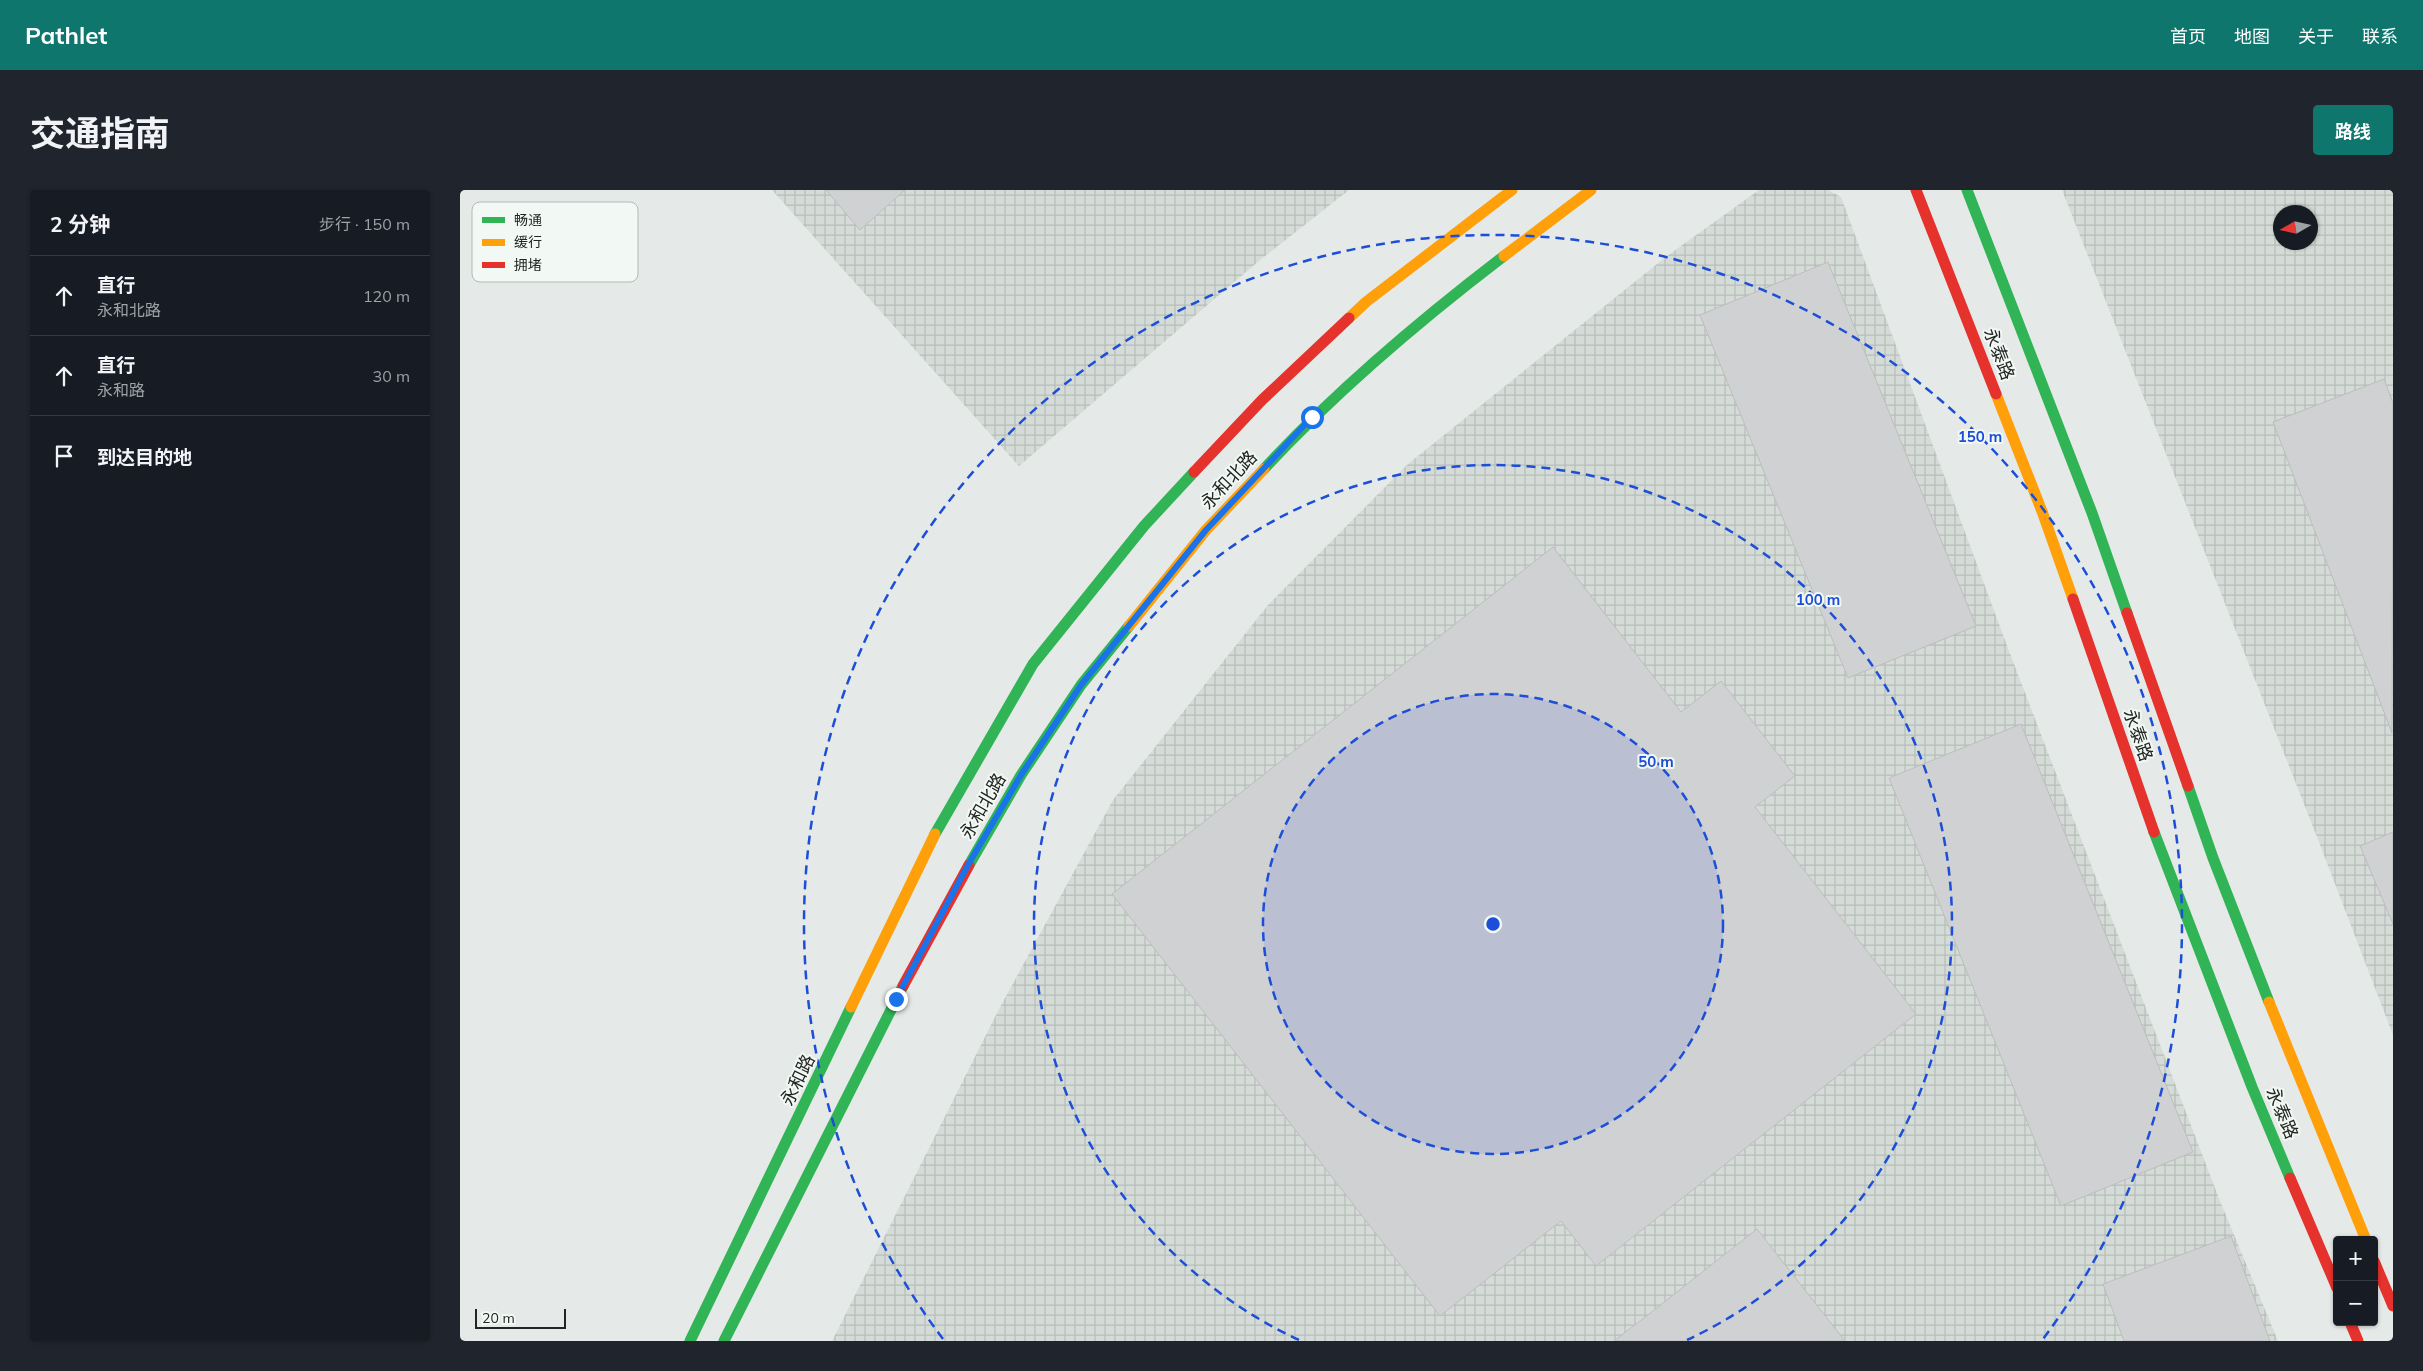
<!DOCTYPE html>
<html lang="zh">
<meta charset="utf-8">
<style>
:root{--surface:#171b24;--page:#20242c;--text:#f1f3f6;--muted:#9ea1a6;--line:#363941;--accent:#0f766e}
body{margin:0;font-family:Mulish,"Noto Sans SC",sans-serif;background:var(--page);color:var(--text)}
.controls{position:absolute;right:15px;bottom:15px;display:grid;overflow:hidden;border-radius:5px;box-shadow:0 1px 4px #0004}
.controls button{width:45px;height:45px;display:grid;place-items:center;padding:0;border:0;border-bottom:1px solid var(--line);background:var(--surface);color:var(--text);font:25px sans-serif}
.compass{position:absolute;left:1813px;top:15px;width:45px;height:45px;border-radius:50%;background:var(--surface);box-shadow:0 1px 4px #0004;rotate:261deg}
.scale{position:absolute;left:15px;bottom:12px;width:91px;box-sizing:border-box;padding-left:5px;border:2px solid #222523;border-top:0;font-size:14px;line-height:18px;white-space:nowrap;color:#222523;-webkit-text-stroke:4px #f2f8f3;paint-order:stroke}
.stop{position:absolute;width:15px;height:15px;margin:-11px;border:4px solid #1a73e8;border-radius:50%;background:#fff}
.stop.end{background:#1a73e8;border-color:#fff;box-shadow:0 1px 5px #0008}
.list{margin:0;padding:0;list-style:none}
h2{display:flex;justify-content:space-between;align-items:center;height:65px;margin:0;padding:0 20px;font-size:21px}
h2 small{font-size:16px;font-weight:400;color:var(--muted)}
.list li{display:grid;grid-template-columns:32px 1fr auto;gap:15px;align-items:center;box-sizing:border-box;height:80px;padding:0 20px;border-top:1px solid var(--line)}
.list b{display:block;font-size:19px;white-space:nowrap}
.list p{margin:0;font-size:16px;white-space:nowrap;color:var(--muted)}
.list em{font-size:16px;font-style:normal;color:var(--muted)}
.icon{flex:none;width:28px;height:28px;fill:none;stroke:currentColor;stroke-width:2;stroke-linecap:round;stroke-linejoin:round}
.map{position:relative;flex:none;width:1933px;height:1151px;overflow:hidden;border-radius:5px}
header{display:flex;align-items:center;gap:30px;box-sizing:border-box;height:70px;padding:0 25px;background:var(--accent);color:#fff}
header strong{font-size:24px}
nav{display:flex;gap:28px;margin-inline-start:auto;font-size:18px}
.intro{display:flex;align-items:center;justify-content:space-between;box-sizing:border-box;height:120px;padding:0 30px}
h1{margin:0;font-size:35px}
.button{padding:12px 22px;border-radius:5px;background:var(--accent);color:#fff;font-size:18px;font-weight:700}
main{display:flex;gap:30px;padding:0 30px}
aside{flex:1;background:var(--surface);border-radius:5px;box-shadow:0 1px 4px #0004}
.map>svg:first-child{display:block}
.industrial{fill:url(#industrial-grid);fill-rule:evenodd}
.building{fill:#d0d1d2;stroke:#bcbebe}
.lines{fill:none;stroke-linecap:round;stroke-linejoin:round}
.fast{stroke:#30b455;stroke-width:11}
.slow{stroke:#ff9f0a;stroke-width:11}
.jam{stroke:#e5322d;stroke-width:11}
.route{stroke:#1a73e8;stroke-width:6}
.ring{fill:none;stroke:#1d4ed8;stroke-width:2.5;stroke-dasharray:9 6}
.labels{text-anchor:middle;stroke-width:4;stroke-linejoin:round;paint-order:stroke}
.street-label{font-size:18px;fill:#222523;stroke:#f2f8f3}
.key{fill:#f2f8f3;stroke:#b4b9b5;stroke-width:1}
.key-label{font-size:14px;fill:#222523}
.centre{fill:#1d4ed8;stroke:#f2f8f3;stroke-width:2.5}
.ring-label{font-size:15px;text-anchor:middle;font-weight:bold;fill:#1d4ed8;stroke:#f2f8f3;stroke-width:4;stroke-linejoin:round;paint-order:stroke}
</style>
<header>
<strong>Pathlet</strong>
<nav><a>首页</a><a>地图</a><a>关于</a><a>联系</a></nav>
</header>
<div class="intro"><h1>交通指南</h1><a class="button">路线</a></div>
<main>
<aside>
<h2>2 分钟<small>步行 · 150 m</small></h2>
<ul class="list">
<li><svg class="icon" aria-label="ahead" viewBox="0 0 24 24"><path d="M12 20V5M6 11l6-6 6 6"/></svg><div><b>直行</b><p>永和北路</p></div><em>120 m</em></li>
<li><svg class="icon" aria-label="ahead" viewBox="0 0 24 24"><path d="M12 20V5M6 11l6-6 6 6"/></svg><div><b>直行</b><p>永和路</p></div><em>30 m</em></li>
<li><svg class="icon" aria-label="arrive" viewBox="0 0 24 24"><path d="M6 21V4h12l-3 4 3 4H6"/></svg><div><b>到达目的地</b></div></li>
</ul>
</aside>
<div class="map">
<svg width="1933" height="1151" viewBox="0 0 1933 1151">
<defs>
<pattern id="industrial-grid" width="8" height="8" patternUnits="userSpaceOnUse" patternTransform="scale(1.25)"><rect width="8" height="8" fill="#d5dcd7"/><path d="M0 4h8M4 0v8" fill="none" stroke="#b7bdb8"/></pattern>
</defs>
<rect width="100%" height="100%" fill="#e5e9e7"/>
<g class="industrial">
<path d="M312,0H889L800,70L559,276Z"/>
<path d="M1299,0H1368L1381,7L1549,461L1760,1011L1818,1151H372L539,819L653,610L808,415L948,274L1207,66Z"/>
<path d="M1602,0H1933V845L1857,647ZM1820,22H1850V52H1820Z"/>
</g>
<g class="building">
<path d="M366,0H445L400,40Z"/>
<path d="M1368,72L1516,436L1388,488L1240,125Z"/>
<path d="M1924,189L1933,213L1932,543L1813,232Z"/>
<path d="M1093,357L1221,522L1261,491L1335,586L1295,617L1456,824L1136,1076L1101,1031L980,1126L652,704Z"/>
<path d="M1561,534L1733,962L1601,1016L1429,588Z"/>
<path d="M1933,642V734L1900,656Z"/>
<path d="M1297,1039L1385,1151H1154L1189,1124Z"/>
<path d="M1771,1046L1810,1151H1664L1643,1094Z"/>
</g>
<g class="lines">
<g class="fast">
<path d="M1507,0L1632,323L1667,423"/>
<path d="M804,279C877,200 959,131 1044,66"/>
<path d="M1728,596L1753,668L1809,812"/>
<path d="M1694,642L1792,897L1830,988"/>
<path d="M475,644L573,474L684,336L734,282"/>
<path d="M509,675L561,585L621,495L669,436"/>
<path d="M230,1151L391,817"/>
<path d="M264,1151L443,796"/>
</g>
<g class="slow">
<path d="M1044,66L1131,0"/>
<path d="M889,128L906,112L1052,0"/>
<path d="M1536,204L1583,324L1613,409"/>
<path d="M669,436L746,340L804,279"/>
<path d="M1809,812L1906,1050"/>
<path d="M391,817L475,644"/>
</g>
<g class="jam">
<path d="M1456,0L1536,204"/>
<path d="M734,282L802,210L889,128"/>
<path d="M1613,409L1694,642"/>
<path d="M1667,423L1728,596"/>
<path d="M443,796L509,675"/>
<path d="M1830,988L1877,1098"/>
<path d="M1914,1071L1933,1116"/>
<path d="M1890,1132L1898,1151"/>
</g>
</g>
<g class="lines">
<path class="route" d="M436,809L508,675L561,585L621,495L746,340L852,227"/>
</g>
<circle cx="1033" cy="734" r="230" fill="#1d4ed8" fill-opacity=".12"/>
<g class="ring">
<circle cx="1033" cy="734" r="230"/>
<path d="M839 1150A459 459 0 1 1 1227 1150"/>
<path d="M483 1149A689 689 0 1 1 1583 1149"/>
</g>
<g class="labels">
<g class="street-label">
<text transform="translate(1539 164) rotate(69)" y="6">永泰路</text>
<text transform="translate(769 290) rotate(-47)" y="6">永和北路</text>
<text transform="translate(1678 545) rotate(71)" y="6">永泰路</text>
<text transform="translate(523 616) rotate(-60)" y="6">永和北路</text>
<text transform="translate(338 890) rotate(-64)" y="6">永和路</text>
<text transform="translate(1822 923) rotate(67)" y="6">永泰路</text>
</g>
</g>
<rect x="12" y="12" width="166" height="80" rx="8" class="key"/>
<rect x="22" y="27" width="23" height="6" fill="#30b455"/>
<rect x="22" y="49" width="23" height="7" fill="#ff9f0a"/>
<rect x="22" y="72" width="23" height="6" fill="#e5322d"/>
<g class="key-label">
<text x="54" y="35">畅通</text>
<text x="54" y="57">缓行</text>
<text x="54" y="80">拥堵</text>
</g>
<circle cx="1033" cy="734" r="8" class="centre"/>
<g class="ring-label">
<text x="1520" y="252">150 m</text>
<text x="1358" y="415">100 m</text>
<text x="1196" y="577">50 m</text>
</g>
</svg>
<div class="controls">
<button>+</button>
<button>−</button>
</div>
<svg class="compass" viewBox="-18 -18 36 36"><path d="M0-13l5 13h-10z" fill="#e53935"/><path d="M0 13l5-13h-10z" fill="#9ea1a6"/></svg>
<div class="scale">20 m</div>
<div class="stop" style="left:852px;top:227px"></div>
<div class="stop end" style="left:436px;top:809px"></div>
</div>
</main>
